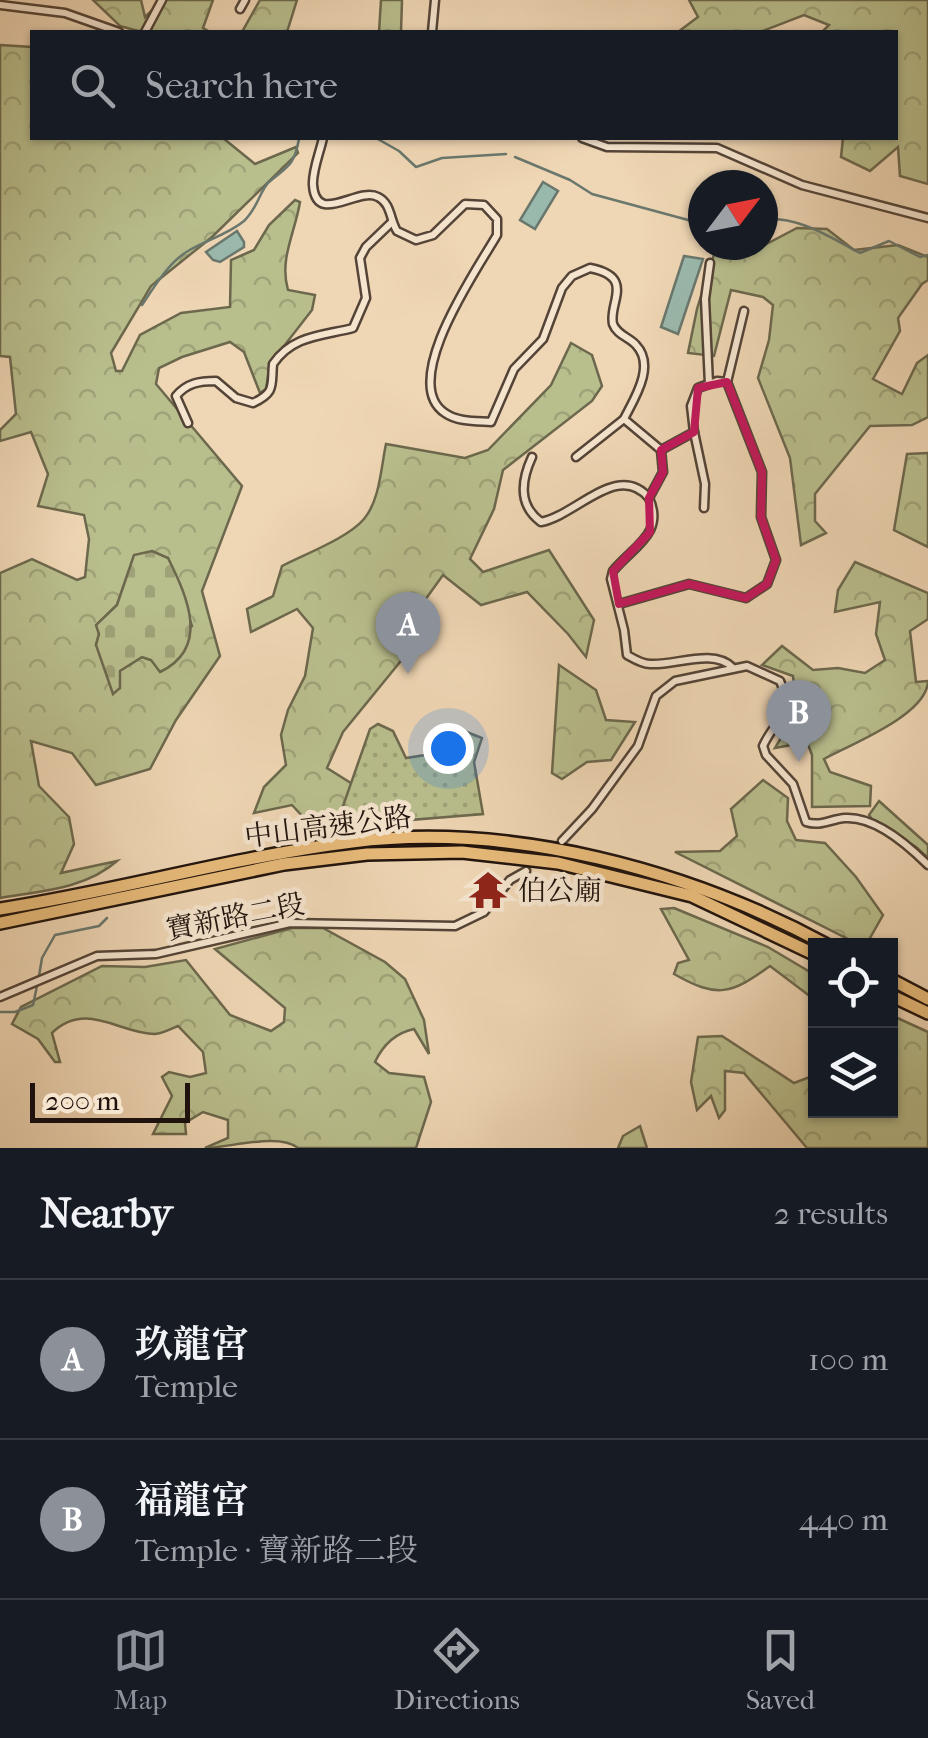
<!DOCTYPE html>
<meta charset="utf-8">
<style>
:root{--surface:#171b24;--page:#20242c;--text:#f1f3f6;--muted:#9ea1a6;--line:#363941;--accent:#8c9099}
body{margin:0;font-family:"IM FELL French Canon","Noto Serif TC",serif;background:var(--page);color:var(--text)}
.controls{position:absolute;right:30px;bottom:30px;display:grid;overflow:hidden;border-radius:0px;box-shadow:0 2px 8px #0004}
.controls button{width:90px;height:90px;display:grid;place-items:center;padding:0;border:0;border-bottom:2px solid var(--line);background:var(--surface);color:var(--text);font:50px sans-serif}
.compass{position:absolute;left:688px;top:170px;width:90px;height:90px;border-radius:50%;background:var(--surface);box-shadow:0 2px 8px #0004;rotate:58deg}
.scale{position:absolute;left:30px;bottom:25px;width:160px;box-sizing:border-box;padding-left:10px;border:5px solid #20130d;border-top:0;font-size:28px;line-height:35px;white-space:nowrap;color:#20130d;-webkit-text-stroke:8px #f5e4ce;paint-order:stroke}
.you{position:absolute;left:448px;top:748px;width:35px;height:35px;margin:-25px;border:8px solid #fff;border-radius:50%;background:#1a73e8;box-shadow:0 0 0 15px #1a73e833}
.badge{display:grid;place-items:center;width:65px;height:65px;border-radius:50%;background:var(--accent);color:#fff;font-size:32px;font-weight:700}
.pin{position:absolute;translate:-50% -82px;filter:drop-shadow(0 2px 5px #0008)}
.pin::after{content:'';position:absolute;top:52px;width:35px;height:30px;background:inherit;clip-path:polygon(0 0,100% 0,50% 100%)}
.list{margin:0;padding:0;list-style:none}
h2{display:flex;justify-content:space-between;align-items:center;height:130px;margin:0;padding:0 40px;font-size:42px}
h2 small{font-size:32px;font-weight:400;color:var(--muted)}
.list li{display:grid;grid-template-columns:65px 1fr auto;gap:30px;align-items:center;box-sizing:border-box;height:160px;padding:0 40px;border-top:2px solid var(--line)}
.list b{display:block;font-size:38px;white-space:nowrap}
.list p{margin:0;font-size:32px;white-space:nowrap;color:var(--muted)}
.list em{font-size:32px;font-style:normal;color:var(--muted)}
.icon{flex:none;width:55px;height:55px;fill:none;stroke:currentColor;stroke-width:2;stroke-linecap:round;stroke-linejoin:round}
.map{position:relative;flex:none;width:928px;height:1148px;overflow:hidden}
.search{position:absolute;background:var(--surface);box-shadow:0 2px 8px #0004;left:30px;right:30px;top:30px;height:110px;display:flex;align-items:center;gap:25px;box-sizing:border-box;padding:0 35px;border-radius:0px;color:var(--muted);font-size:38px}
.sheet{height:450px;background:var(--surface)}
nav{display:flex;justify-content:space-around;align-items:center;box-sizing:border-box;height:140px;border-top:2px solid var(--line);background:var(--surface);font-size:28px;color:var(--muted)}
nav a{display:grid;justify-items:center;gap:5px}
nav .on{color:var(--accent)}
.map>svg:first-child{display:block}
.forest{fill:url(#forest-crowns);stroke:#6c684d;stroke-width:2.5;fill-rule:evenodd}
.cemetery{fill:url(#cemetery-stones);stroke:#6c684d;stroke-width:2.5}
.park{fill:url(#park-dots);stroke:#6c684d;stroke-width:2.5}
.water{fill:#9ab9ad;stroke:#69776d;stroke-width:2.5}
.lines{fill:none;stroke-linecap:round;stroke-linejoin:round}
.stream{stroke:#69776d;stroke-width:2.5}
.minor-tunnel{stroke:#c6af93;stroke-width:6;stroke-dasharray:6 3;stroke-linecap:butt}
.minor-casing{stroke:#544437;stroke-width:11}
.highway-casing{stroke:#20130d;stroke-width:16}
.minor{stroke:#f5e4ce;stroke-width:6}
.highway{stroke:#e8bb7a;stroke-width:11}
.marked{fill:none;stroke:#c2185b;stroke-width:8;stroke-linejoin:round}
.labels{text-anchor:middle;stroke-width:9;stroke-linejoin:round;paint-order:stroke}
.street-label{font-size:28px;fill:#20130d;stroke:#f5e4ce}
.poi-label{font-size:28px;fill:#20130d;stroke:#f5e4ce;text-anchor:start}
</style>
<div class="map">
<svg width="928" height="1148" viewBox="0 0 928 1148">
<defs>
<pattern id="forest-crowns" width="20" height="18" patternUnits="userSpaceOnUse" patternTransform="scale(2.5)"><rect width="20" height="18" fill="#b9be8d"/><path d="M2 6a3 3 0 1 1 6 0M12 15a3 3 0 1 1 6 0" fill="none" stroke="#9fa278"/></pattern>
<pattern id="cemetery-stones" width="16" height="16" patternUnits="userSpaceOnUse" patternTransform="scale(2.5)"><rect width="16" height="16" fill="#b9be8d"/><path d="M2 7V4a2 2 0 0 1 4 0v3zM10 15v-3a2 2 0 0 1 4 0v3z" fill="#9fa278"/></pattern>
<pattern id="park-dots" width="8" height="8" patternUnits="userSpaceOnUse" patternTransform="scale(2.5)"><rect width="8" height="8" fill="#b9be8d"/><path d="M2 2h.1M6 6h.1" fill="none" stroke="#9fa278" stroke-width="1.8" stroke-linecap="round"/></pattern>
</defs>
<rect width="100%" height="100%" fill="#efd6b4"/>
<filter id="stains"><feTurbulence type="fractalNoise" baseFrequency=".002" numOctaves="4"/><feColorMatrix values="0 0 0 0 .2 0 0 0 0 .09 0 0 0 0 .02 0 0 0 .5 -.17"/></filter>
<radialGradient id="worn" r=".72"><stop offset=".6" stop-color="#630" stop-opacity="0"/><stop offset="1" stop-color="#630" stop-opacity=".3"/></radialGradient>
<g class="forest">
<path d="M93,0H141L145,17L163,0H213L203,28L210,32H141L120,26Z"/>
<path d="M260,0H297L287,32H242Z"/>
<path d="M381,0H402L401,32H379Z"/>
<path d="M689,0H928V184L900,176L898,147L870,171L841,157L843,138H896V32H822L829,25L804,15L760,32H678L698,17Z"/>
<path d="M0,45L32,47V138H223L255,164L296,147L298,153L212,237L151,286L111,353L116,371H122L140,335L181,313L230,307L231,260L254,250L269,225L295,200L300,202C295,233 279,259 288,290L315,295L312,310L270,364L266,389L260,393L244,352L230,342L182,357L159,368L156,384L242,486L202,591L220,656L176,720L150,769L96,785L72,753L31,741L39,786L69,817L74,844L61,873L117,861C85,889 41,891 0,898V573L32,559L77,580L85,577L89,539L84,515L38,506L48,474L31,432L0,441V430L16,414L10,357L0,356ZM134,556L168,558L192,626L151,660L142,657L119,671L96,645L99,634L97,625L117,605Z"/>
<path d="M797,228L827,229L854,250L898,245L928,257V280L922,284L898,318L900,331L873,379L902,394L917,363L928,355V417L912,425L870,426L815,494V521L826,533L801,545L790,458L758,378L769,340L773,305L763,297L731,290L714,356L688,353L697,309L717,245H748L757,249Z"/>
<path d="M571,343L592,355L602,386L592,401L503,470L494,509L470,559L483,572L549,550L594,620L586,657L568,634L527,592L481,605L443,575L420,607L429,634L400,662L343,732L327,768L354,785L340,816L304,818L292,805L254,813L264,787L286,765L281,735L288,710L305,676L313,628L297,609L251,632L247,609L273,596L282,566C305,554 348,538 364,519C380,500 381,467 386,444L465,458L488,450L551,385Z"/>
<path d="M928,453V547L894,530L907,454Z"/>
<path d="M855,562L928,593V619L910,631L916,682L928,681C927,715 851,744 824,759L830,772L871,786L870,806L812,807V755L807,742L775,748L797,711L793,676L762,665L782,646L813,670L838,668L865,673L885,660L876,634L880,602L835,612L838,590Z"/>
<path d="M559,665L596,690L606,720L635,722L611,760L587,762L562,779L552,773Z"/>
<path d="M763,780L788,798L787,821L796,840L825,843L856,877L883,915L866,945H860L675,852L720,851L737,836L731,809Z"/>
<path d="M879,801L928,845V858L916,847L874,822L869,815Z"/>
<path d="M674,908L768,947L815,975V1000L770,966C731,994 718,999 674,974L678,963L689,960L661,909Z"/>
<path d="M292,928H323L385,962L405,979L424,1020L429,1054L414,1029C395,1033 383,1045 375,1062L389,1073L424,1077L431,1102L416,1148H298C279,1132 229,1148 205,1148L228,1138V1120L203,1112L185,1123L186,1134H153L172,1096L162,1077L169,1072L190,1077L206,1073L203,1052L178,1026C171,1029 161,1034 155,1034C120,1034 86,1000 52,1033L60,1062H55L38,1039L12,1024L21,1007L102,966L145,967L186,960L230,1015L271,1031L284,1022L285,1008L215,949Z"/>
<path d="M891,1015L928,1032V1148H807L744,1073L725,1071V1110L719,1118L711,1096L697,1110L691,1082L698,1037L722,1036L794,1083L815,1075L816,1110H890Z"/>
<path d="M640,1126L647,1148H618L623,1136Z"/>
</g>
<path class="cemetery" d="M152,551L168,558C188,598 210,648 160,672L151,660L142,657L120,671V688L113,694L96,645L99,634L96,625L117,605L134,555Z"/>
<path class="park" d="M378,724L393,731L406,758L425,755L452,726L482,738L474,762L483,814L336,826L370,729Z"/>
<g class="water">
<path d="M543,182L558,191L535,229L520,220Z"/>
<path d="M237,231L244,242V247L220,262L213,260L206,252Z"/>
<path d="M684,256L703,259L678,334L661,327Z"/>
</g>
<g class="lines">
<g class="stream">
<path d="M376,138L399,151L416,167L442,158L506,154"/>
<path d="M515,157L570,180L592,194L703,224"/>
<path d="M763,219C800,217 828,236 860,253L889,241L920,257L928,255"/>
<path d="M142,305C154,287 169,262 188,251C206,240 227,235 244,221C258,208 260,190 269,182C288,166 294,166 299,139L304,138"/>
<path d="M39,976L42,958L55,935L99,926L107,918"/>
<path d="M0,1012H15L33,1005L37,986"/>
</g>
<path class="minor-tunnel" d="M526,871L562,841"/>
<g class="minor-casing">
<g id="minor">
<path d="M0,5L65,13L119,32"/>
<path d="M240,9L245,0"/>
<path d="M145,32L162,0"/>
<path d="M432,32L435,0"/>
<path d="M323,138C320,152 312,171 313,185C316,227 358,186 378,197C391,203 390,220 397,231L416,240L433,235L465,204L484,205L497,219V235C478,268 398,382 445,413C458,422 476,421 491,422L514,369L543,339L562,288L572,276L590,268C636,277 608,303 613,324C617,335 629,337 636,345C656,366 634,399 624,419L661,450L663,472L649,498C665,533 634,546 613,571L611,579L624,630L627,655C634,659 642,664 650,664C674,666 713,648 732,667"/>
<path d="M582,138L607,147L717,148L802,185L928,218"/>
<path d="M727,382L744,311"/>
<path d="M709,384L705,299L710,263"/>
<path d="M188,423L176,396C187,383 199,381 216,381L236,398L253,403C276,392 271,386 273,364C293,335 322,336 353,328L366,298L360,258L366,247L392,222"/>
<path d="M694,432L705,484L704,508"/>
<path d="M532,457C521,481 518,505 541,522C577,515 618,461 649,498"/>
<path d="M576,457L624,419"/>
<path d="M619,604L689,584L746,598L767,584L776,560L761,517L762,472L727,382L717,381L698,388L691,406L694,432L661,450"/>
<path d="M562,841L592,809L638,746L656,696L675,681L747,666L780,681C795,715 775,719 763,746L766,755L793,784L806,822C820,827 831,819 845,818C875,816 909,846 928,865"/>
<path d="M0,997L97,956L156,954L290,923L455,926L484,912L510,880L526,871"/>
</g>
</g>
<g class="highway-casing">
<g id="highway">
<path d="M0,909C118,891 233,857 352,842C512,822 689,870 829,946"/>
<path d="M0,923L284,864L367,854L462,852L558,863L692,896L816,955"/>
<path d="M890,979L928,999"/>
<path d="M890,995L928,1013"/>
</g>
</g>
<use href="#minor" class="minor"/>
<use href="#highway" class="highway"/>
</g>
<path class="marked" d="M727,382L762,472L761,517L776,560L767,584L746,598L689,584L619,604L613,571L650,532L649,498L663,472L661,450L694,432L698,388Z"/>
<defs>
<g id="temple-bare" transform="scale(3)"><path d="M0-6L5-2H3V0L6.5 2.5H4V6H1.5V3h-3V6H-4V2.5H-6.5L-3 0V-2H-5Z" fill="#8f2418" stroke="#f5e4ce" stroke-width="2.5" paint-order="stroke"/></g>
</defs>
<g fill-rule="evenodd">
<use href="#temple-bare" x="488" y="890"/>
</g>
<g class="labels">
<g class="street-label">
<text transform="translate(328 826) rotate(-7)" y="10">中山高速公路</text>
<text transform="translate(235 916) rotate(-11)" y="10">寶新路二段</text>
</g>
<g class="poi-label">
<text x="518" y="900">伯公廟</text>
</g>
</g>
<rect width="100%" height="100%" filter="url(#stains)"/>
<rect width="100%" height="100%" fill="url(#worn)"/>
</svg>
<div class="controls">
<button><svg class="icon" aria-label="locate" viewBox="0 0 24 24"><circle cx="12" cy="12" r="6"/><path d="M12 2v4M12 18v4M2 12h4M18 12h4"/></svg></button>
<button><svg class="icon" aria-label="layers" viewBox="0 0 24 24"><path d="M12 4l9 5-9 5-9-5zM3 14l9 5 9-5"/></svg></button>
</div>
<svg class="compass" viewBox="-18 -18 36 36"><path d="M0-13l5 13h-10z" fill="#e53935"/><path d="M0 13l5-13h-10z" fill="#9ea1a6"/></svg>
<div class="scale">200 m</div>
<div class="you"></div>
<div class="pin badge" style="left:408px;top:674px">A</div>
<div class="pin badge" style="left:799px;top:762px">B</div>
<div class="search"><svg class="icon" aria-label="search" viewBox="0 0 24 24"><circle cx="10" cy="10" r="6"/><path d="M15 15l6 6"/></svg>Search here</div>
</div>
<section class="sheet">
<h2>Nearby<small>2 results</small></h2>
<ul class="list">
<li><span class="badge">A</span><div><b>玖龍宮</b><p>Temple</p></div><em>100 m</em></li>
<li><span class="badge">B</span><div><b>福龍宮</b><p>Temple · 寶新路二段</p></div><em>440 m</em></li>
</ul>
</section>
<nav>
<a class="on"><svg class="icon" aria-label="map" viewBox="0 0 24 24"><path d="M3 6l6-2 6 2 6-2v14l-6 2-6-2-6 2zM9 4v14M15 6v14"/></svg>Map</a>
<a><svg class="icon" aria-label="directions" viewBox="0 0 24 24"><path d="M12 3l9 9-9 9-9-9zM9 14v-3h6M13 9l2 2-2 2"/></svg>Directions</a>
<a><svg class="icon" aria-label="saved" viewBox="0 0 24 24"><path d="M7 4h10v16l-5-4-5 4z"/></svg>Saved</a>
</nav>
